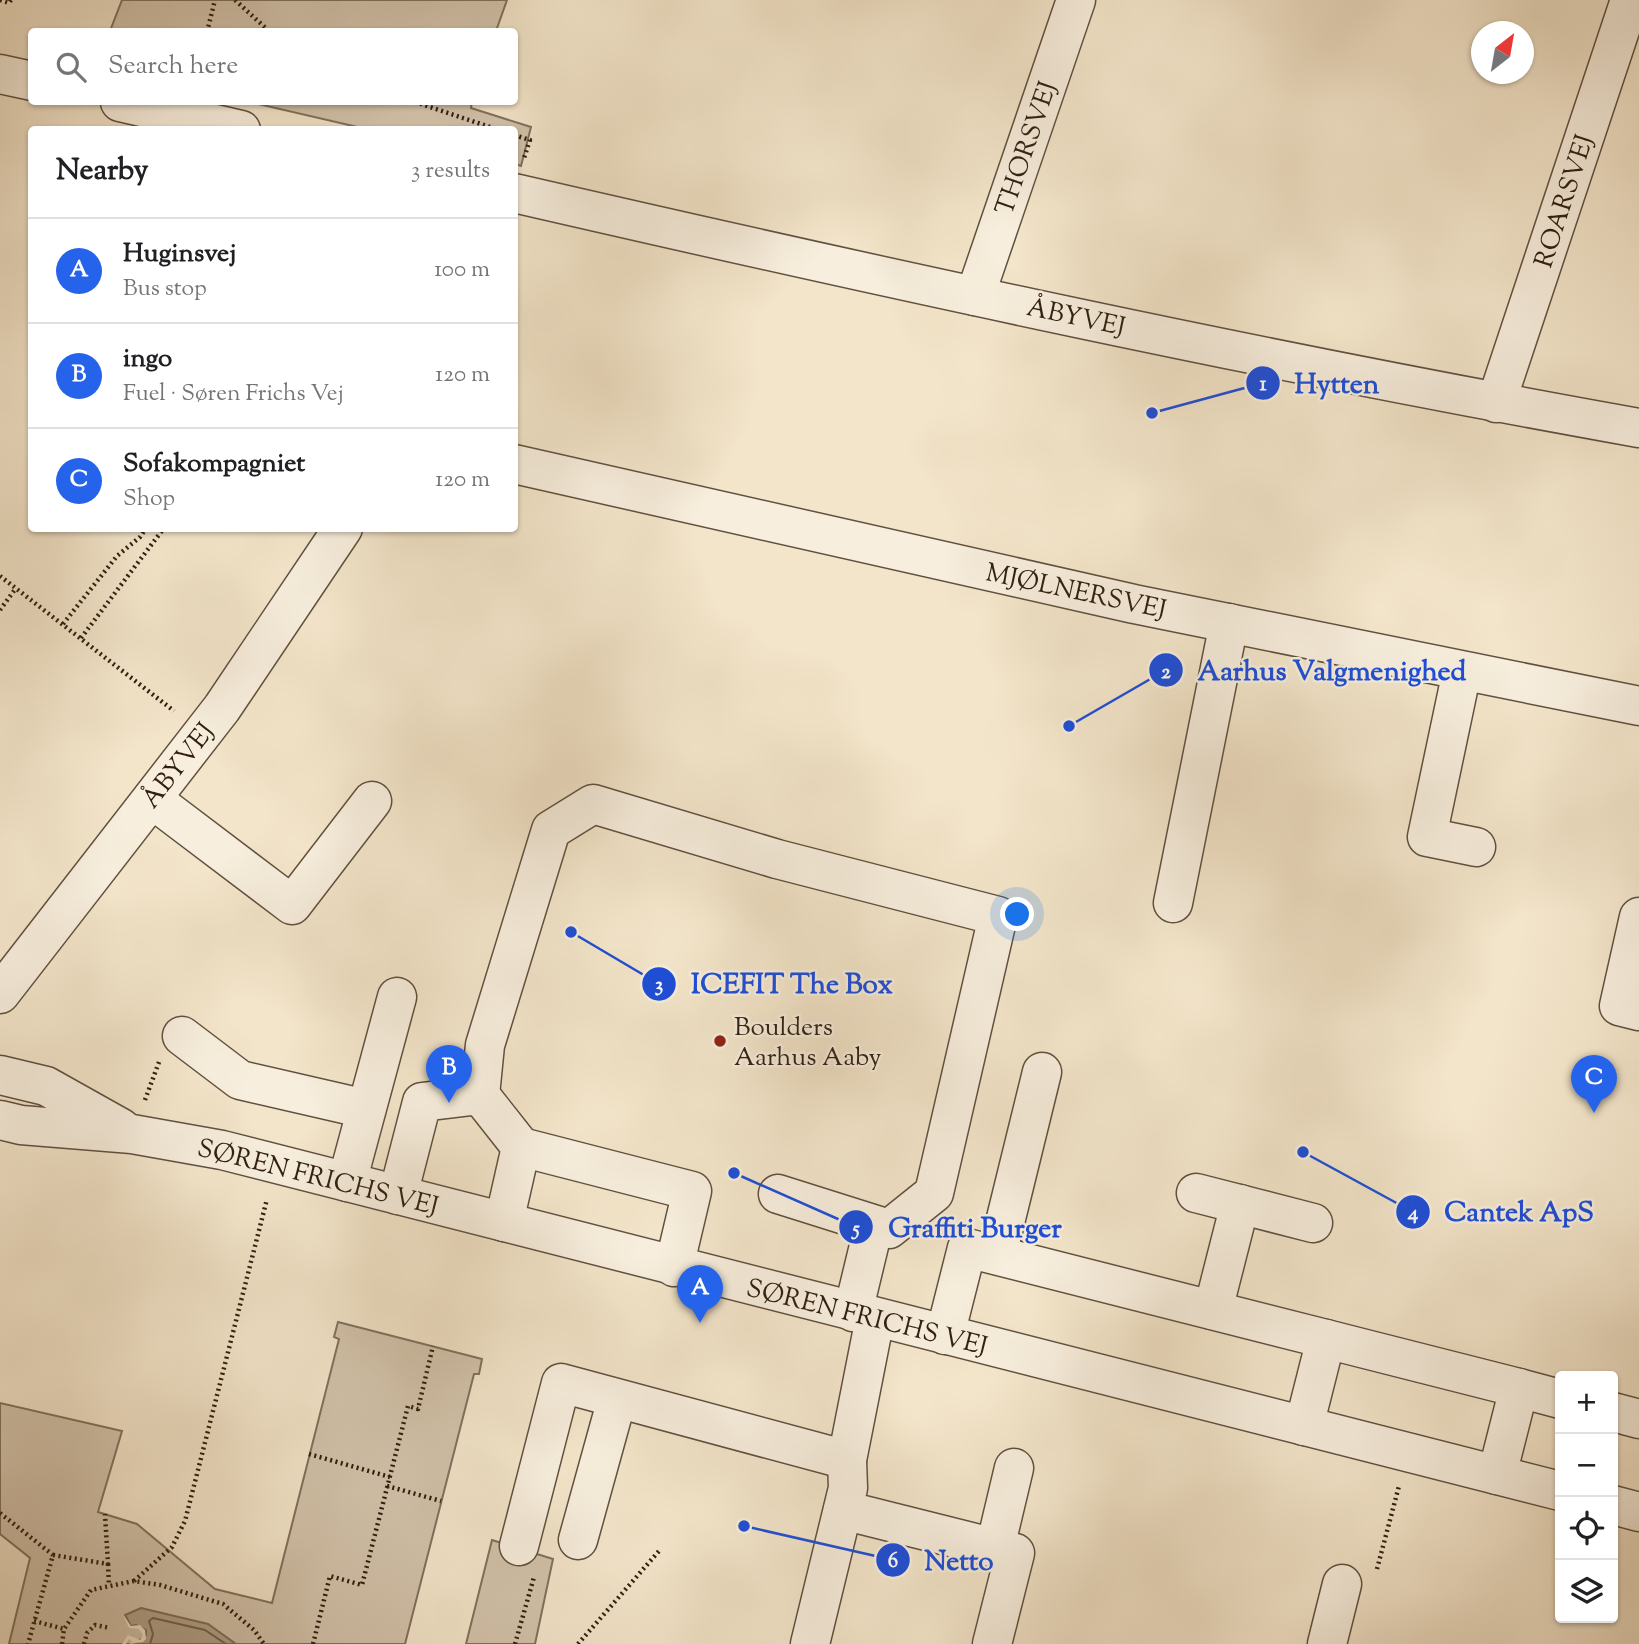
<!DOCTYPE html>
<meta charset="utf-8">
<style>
:root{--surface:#fff;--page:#f2f2f2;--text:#202124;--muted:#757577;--line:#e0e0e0;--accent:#2563eb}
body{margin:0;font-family:"Sorts Mill Goudy",serif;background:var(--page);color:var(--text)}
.controls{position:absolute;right:21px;bottom:21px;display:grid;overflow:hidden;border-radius:7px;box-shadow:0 2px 5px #0004}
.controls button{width:63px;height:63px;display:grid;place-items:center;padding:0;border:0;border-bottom:2px solid var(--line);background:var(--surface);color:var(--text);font:35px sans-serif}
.compass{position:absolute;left:1471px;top:21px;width:63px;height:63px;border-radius:50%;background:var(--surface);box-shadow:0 2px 5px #0004;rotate:31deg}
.you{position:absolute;left:1018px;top:915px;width:24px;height:24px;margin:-18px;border:5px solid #fff;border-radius:50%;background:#1a73e8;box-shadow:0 0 0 10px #1a73e833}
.badge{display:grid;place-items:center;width:46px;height:46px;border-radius:50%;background:var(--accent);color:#fff;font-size:23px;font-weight:700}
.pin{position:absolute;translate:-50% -58px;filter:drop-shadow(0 2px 4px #0008)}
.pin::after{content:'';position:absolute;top:37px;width:24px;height:21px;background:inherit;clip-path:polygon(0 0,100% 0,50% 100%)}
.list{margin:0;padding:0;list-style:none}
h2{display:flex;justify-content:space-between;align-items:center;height:91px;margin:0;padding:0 28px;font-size:30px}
h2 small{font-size:23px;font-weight:400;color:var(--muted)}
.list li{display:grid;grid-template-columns:46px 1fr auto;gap:21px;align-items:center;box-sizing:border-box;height:105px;padding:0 28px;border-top:2px solid var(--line)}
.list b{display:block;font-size:26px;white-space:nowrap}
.list p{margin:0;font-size:23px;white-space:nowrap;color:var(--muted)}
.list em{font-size:23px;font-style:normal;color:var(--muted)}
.icon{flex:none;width:38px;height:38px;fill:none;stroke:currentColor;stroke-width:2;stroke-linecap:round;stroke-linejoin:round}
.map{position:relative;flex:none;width:1639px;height:1644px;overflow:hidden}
.search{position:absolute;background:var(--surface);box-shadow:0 2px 5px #0004;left:28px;top:28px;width:490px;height:77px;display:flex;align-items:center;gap:18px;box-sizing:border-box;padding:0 24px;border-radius:7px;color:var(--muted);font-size:26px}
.panel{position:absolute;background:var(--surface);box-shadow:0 2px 5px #0004;left:28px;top:126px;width:490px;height:406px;border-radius:7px}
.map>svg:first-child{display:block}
.green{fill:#d2c3ab;stroke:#81715e;stroke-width:2}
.water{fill:#b1a28b;stroke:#7d6e5a;stroke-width:2}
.pier{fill:#f3e5ca}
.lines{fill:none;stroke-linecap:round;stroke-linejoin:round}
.shore{stroke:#70604e;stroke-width:2}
.minor-casing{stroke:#61503f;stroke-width:41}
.path{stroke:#301f11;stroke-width:4.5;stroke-dasharray:2 3.5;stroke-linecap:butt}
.minor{stroke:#f7eedd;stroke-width:38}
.poi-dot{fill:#8f2418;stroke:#f7eedd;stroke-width:2.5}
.labels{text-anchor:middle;stroke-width:5;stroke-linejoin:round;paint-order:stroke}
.street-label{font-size:26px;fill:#301f11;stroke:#f7eedd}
.poi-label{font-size:26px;fill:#301f11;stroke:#f7eedd;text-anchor:start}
.leader{fill:none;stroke:#1d4ed8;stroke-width:2.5}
.callout-dot{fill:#1d4ed8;stroke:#f7eedd;stroke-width:2.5}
.mark-label{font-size:21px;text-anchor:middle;font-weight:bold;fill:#fff}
.callout-label{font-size:28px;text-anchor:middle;font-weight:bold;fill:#1d4ed8;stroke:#f7eedd;stroke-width:5;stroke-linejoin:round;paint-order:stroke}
</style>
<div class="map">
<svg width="1639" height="1644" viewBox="0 0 1639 1644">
<rect width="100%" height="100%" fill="#f3e5ca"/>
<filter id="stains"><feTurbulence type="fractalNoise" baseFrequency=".00286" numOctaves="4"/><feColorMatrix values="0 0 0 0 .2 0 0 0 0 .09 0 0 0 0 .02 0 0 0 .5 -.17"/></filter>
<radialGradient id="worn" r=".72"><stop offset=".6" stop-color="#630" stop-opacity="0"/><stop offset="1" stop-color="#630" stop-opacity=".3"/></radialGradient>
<g class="green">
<path d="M122,0H507L496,31H110Z"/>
<path d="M250,102H472L471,108L531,127L521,166L515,164L514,130L366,129Z"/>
<path d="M338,1322L482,1359L479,1374H474L405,1644H9L30,1558L0,1534V1403L122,1431L98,1512L137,1524L215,1589L272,1603L339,1339L334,1337Z"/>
<path d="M492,1540L553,1559L535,1644H466Z"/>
</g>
<path class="water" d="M141,1608L208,1624L236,1644H135L146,1635V1630L136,1625L131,1626L125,1615Z"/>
<path class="pier" d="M122,1613L131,1626L140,1625L145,1630L146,1639L143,1642L129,1644L132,1642L129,1639L126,1644H122L128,1635L140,1640L143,1635L139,1629L129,1628Z"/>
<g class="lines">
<path class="shore" d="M150,1644L153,1634L149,1621L153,1618L205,1630L226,1644"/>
<g class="minor-casing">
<g id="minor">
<path d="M0,74L32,81"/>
<path d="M120,102L241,130"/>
<path d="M514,193C887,279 1263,361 1639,428"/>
<path d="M975,296L1076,0"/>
<path d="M1496,403L1630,0"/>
<path d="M514,464L1134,604L1639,706"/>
<path d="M1462,671L1427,837L1476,847"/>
<path d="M152,799L292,905L372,801"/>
<path d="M1173,903L1229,623"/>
<path d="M1639,917L1619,1006L1639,1011"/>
<path d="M0,994L222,708L343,528"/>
<path d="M182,1036L240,1080L366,1109"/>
<path d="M0,1075L46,1086L121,1128"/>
<path d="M480,1095L485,1045L551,830L593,804L777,859L998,916L934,1193L889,1229L778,1194"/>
<path d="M0,1120L21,1125L132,1134L222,1150L1560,1491"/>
<path d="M521,1147L692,1191L674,1267"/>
<path d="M347,1182L397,997"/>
<path d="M1196,1193L1313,1223"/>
<path d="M398,1195L422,1102L480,1095L521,1147L504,1222"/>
<path d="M997,1255L1042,1072"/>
<path d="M1213,1310L1240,1204"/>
<path d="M853,1312L874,1225"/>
<path d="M945,1335L967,1248L1326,1339"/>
<path d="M1519,1388L1560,1399"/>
<path d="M1613,1412L1639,1419"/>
<path d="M1304,1426L1326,1339L1519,1388L1497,1475"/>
<path d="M1613,1505L1639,1512"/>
<path d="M843,1510L1015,1553L992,1644"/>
<path d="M578,1540L617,1399"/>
<path d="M519,1546L561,1383L847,1460"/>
<path d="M995,1548L1014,1468"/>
<path d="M810,1644L848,1488L847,1460L875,1318"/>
<path d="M1327,1644L1342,1584"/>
</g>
</g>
<g class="path">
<path d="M0,0L9,3L11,0"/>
<path d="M235,0L270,32"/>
<path d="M207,32L215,0"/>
<path d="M415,102L499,130"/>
<path d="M514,135L530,140L524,158"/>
<path d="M0,576L174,711"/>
<path d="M0,610L16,588"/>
<path d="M63,624L117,556L140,537L146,528"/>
<path d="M81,638L164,528"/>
<path d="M145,1100L159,1062"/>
<path d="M309,1454L390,1477"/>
<path d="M387,1486L441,1501"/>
<path d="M0,1513L53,1555L28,1644"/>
<path d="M53,1555L108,1564L105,1514"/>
<path d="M108,1564L109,1586"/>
<path d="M1377,1569L1399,1486"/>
<path d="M134,1581L172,1547L185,1521L267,1199"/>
<path d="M34,1621L64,1629"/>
<path d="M62,1644L64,1629L91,1590L134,1581L160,1585L223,1604L254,1630L264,1644"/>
<path d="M84,1644L87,1633L95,1625L110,1628"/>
<path d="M313,1644L330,1576L362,1585L408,1406L418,1409L433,1346"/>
<path d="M515,1644L534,1577"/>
<path d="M578,1644L659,1551"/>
</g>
<use href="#minor" class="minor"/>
</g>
<circle class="poi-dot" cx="720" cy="1041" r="7"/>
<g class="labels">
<g class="street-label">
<text transform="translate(1025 148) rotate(-71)" y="9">THORSVEJ</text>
<text transform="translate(1563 201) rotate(-72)" y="9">ROARSVEJ</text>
<text transform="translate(1076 316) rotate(12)" y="9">ÅBYVEJ</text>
<text transform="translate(1076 590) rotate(12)" y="9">MJØLNERSVEJ</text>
<text transform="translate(177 765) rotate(-52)" y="9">ÅBYVEJ</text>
<text transform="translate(318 1176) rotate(14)" y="9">SØREN FRICHS VEJ</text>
<text transform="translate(867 1316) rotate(14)" y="9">SØREN FRICHS VEJ</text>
</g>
<g class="poi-label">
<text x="734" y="1035">Boulders<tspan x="734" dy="30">Aarhus Aaby</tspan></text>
</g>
</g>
<path class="leader" d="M1152 413L1263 383M1069 726L1166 670M571 932L659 984M1303 1152L1413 1212M734 1173L856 1227M744 1526L893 1560"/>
<g class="callout-dot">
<circle cx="1152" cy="413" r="7"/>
<circle cx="1069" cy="726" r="7"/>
<circle cx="571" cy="932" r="7"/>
<circle cx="1303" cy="1152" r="7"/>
<circle cx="734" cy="1173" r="7"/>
<circle cx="744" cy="1526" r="7"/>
<circle cx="1263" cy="383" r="18"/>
<circle cx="1166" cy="670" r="18"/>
<circle cx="659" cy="984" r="18"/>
<circle cx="1413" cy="1212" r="18"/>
<circle cx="856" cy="1227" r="18"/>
<circle cx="893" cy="1560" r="18"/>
</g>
<g class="mark-label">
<text x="1263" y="390">1</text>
<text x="1166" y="678">2</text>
<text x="659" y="991">3</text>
<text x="1413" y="1219">4</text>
<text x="856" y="1235">5</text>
<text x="893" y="1567">6</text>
</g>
<g class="callout-label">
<text x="1337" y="393">Hytten</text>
<text x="1332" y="680">Aarhus Valgmenighed</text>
<text x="792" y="993">ICEFIT The Box</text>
<text x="1519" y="1221">Cantek ApS</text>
<text x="975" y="1237">Graffiti Burger</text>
<text x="959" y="1570">Netto</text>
</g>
<rect width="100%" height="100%" filter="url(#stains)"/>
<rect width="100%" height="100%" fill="url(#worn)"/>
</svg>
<div class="controls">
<button>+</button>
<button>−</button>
<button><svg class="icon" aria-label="locate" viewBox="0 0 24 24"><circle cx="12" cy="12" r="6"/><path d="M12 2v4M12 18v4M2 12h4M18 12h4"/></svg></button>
<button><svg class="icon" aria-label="layers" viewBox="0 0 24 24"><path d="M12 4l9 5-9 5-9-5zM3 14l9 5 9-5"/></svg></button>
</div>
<svg class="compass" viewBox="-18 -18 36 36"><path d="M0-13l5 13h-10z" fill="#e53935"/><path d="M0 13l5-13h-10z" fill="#757577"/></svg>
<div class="you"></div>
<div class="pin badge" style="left:700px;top:1323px">A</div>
<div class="pin badge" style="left:449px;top:1103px">B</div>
<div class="pin badge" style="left:1594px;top:1113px">C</div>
<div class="search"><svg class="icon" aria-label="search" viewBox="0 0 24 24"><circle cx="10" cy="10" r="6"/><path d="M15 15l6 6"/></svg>Search here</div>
<section class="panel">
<h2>Nearby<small>3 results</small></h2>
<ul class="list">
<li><span class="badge">A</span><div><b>Huginsvej</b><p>Bus stop</p></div><em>100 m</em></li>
<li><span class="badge">B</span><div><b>ingo</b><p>Fuel · Søren Frichs Vej</p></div><em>120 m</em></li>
<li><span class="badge">C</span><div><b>Sofakompagniet</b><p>Shop</p></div><em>120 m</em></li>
</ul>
</section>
</div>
